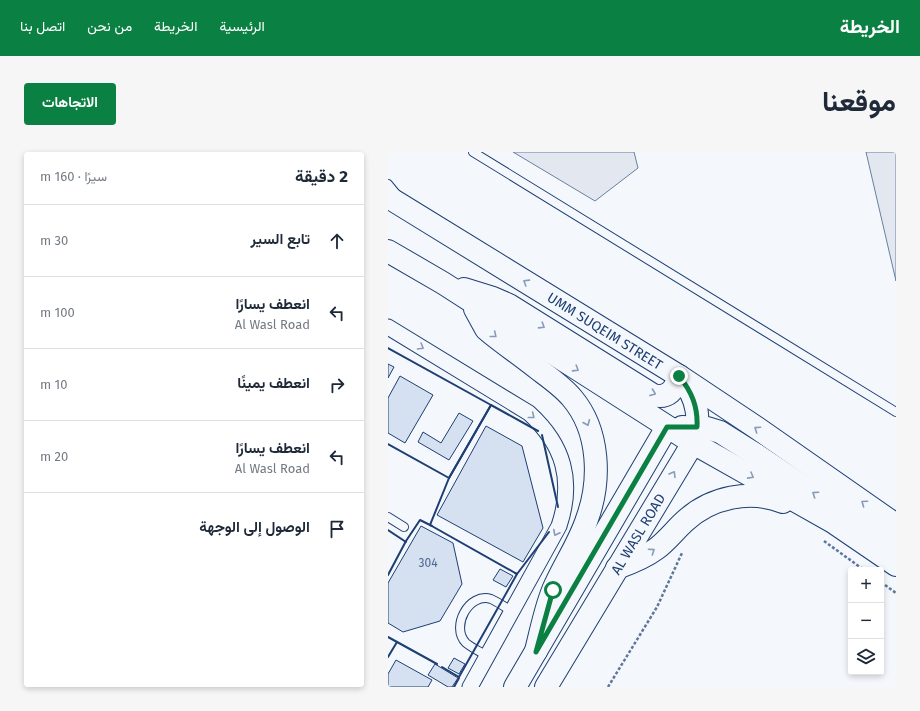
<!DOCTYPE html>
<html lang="ar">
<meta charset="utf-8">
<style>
:root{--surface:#fff;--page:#f6f6f7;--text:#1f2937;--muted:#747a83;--line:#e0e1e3;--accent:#0b8043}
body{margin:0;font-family:"Fira Sans",Vazirmatn,sans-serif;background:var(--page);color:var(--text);direction:rtl}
.controls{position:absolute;right:12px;bottom:12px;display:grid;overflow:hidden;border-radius:4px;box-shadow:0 2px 6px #0003}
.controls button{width:36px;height:36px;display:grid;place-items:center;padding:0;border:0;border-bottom:1px solid var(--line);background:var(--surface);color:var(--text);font:20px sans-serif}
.stop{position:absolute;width:12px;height:12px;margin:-9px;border:3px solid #0b8043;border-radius:50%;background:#fff}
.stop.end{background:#0b8043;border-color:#fff;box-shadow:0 1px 4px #0008}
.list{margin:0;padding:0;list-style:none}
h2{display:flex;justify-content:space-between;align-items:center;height:52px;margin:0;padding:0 16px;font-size:17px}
h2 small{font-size:13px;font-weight:400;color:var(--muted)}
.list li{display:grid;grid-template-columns:26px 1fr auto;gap:12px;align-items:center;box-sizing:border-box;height:72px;padding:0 16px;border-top:1px solid var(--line)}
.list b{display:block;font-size:15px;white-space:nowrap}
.list p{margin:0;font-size:13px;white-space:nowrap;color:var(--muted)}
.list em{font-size:13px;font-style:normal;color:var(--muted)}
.icon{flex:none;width:22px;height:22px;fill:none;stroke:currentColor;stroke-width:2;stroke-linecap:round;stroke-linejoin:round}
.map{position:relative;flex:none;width:508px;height:535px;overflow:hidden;direction:ltr;border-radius:4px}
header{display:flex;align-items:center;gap:24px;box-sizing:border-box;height:56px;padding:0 20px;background:var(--accent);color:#fff}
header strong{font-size:19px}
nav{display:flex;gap:22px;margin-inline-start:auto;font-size:14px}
.intro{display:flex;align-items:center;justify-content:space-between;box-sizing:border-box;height:96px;padding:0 24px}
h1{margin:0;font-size:28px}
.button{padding:10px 18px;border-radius:4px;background:var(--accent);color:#fff;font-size:14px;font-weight:700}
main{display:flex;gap:24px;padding:0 24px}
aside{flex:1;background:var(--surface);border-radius:4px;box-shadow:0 2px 6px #0003}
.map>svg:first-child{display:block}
.parking{fill:#e3e8f0;stroke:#687fa3}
.building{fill:#d5e0f0;stroke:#1d3f73}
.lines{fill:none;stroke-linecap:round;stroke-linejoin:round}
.lane-casing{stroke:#1d3f73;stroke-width:10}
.street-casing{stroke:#1d3f73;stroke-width:17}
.primary-casing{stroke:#1d3f73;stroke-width:24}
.path{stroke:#5e769c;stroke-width:2.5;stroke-dasharray:3 2;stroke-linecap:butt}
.lane{stroke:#f4f7fb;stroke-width:8}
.street{stroke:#f4f7fb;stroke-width:15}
.primary{stroke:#f4f7fb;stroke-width:22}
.wall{stroke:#1d3f73;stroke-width:2}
.oneway{stroke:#889bb7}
.route{stroke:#0b8043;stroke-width:5}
.labels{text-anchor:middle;stroke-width:3;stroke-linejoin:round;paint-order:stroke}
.number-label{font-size:12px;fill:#4b6792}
.street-label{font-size:14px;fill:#1d3f73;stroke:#f4f7fb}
</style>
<header>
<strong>الخريطة</strong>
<nav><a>الرئيسية</a><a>الخريطة</a><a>من نحن</a><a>اتصل بنا</a></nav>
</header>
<div class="intro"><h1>موقعنا</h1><a class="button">الاتجاهات</a></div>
<main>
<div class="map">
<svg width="508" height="535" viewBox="0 0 508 535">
<rect width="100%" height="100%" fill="#f4f7fb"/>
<g class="parking">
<path d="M125,0H246L250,16L207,49Z"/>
<path d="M478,0H508V129Z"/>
</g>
<g class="building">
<path d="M0,212L6,215L0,226Z"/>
<path d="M12,224L45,243L17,291L0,281V246Z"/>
<path d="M71,261L85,269L61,308L30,290L35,280L53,291Z"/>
<path d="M98,274L134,294L155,376L135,410L49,363Z"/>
<path d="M33,374L65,391L74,432L52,469L15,480L0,471V431Z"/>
<path d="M112,417L125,424L118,435L105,428Z"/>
<path d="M66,506L77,512L71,522L60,516Z"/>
<path d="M8,508L44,528L40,535H0V522Z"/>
<path d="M47,512L70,526L64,535H60L40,523Z"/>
</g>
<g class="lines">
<g class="lane-casing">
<g id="lane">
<path d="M85,0L508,260"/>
<path d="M0,32L9,43"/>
<path d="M0,365L16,375"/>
<path d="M99,504C93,500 84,496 78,491C62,475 81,440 103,447C110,450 118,456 124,459"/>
</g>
</g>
<g class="street-casing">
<path id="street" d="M0,175L141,261C176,293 186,329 171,374L82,535"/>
</g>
<g class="primary-casing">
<g id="primary">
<path d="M0,45L291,224L369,276L508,373"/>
<path d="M0,99L55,131L305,291L445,370L508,413"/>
<path d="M76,137L105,146L121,153L265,243C280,247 287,238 291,224"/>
<path d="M87,157L98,177L104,182C119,194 135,205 150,217C162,226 175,235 184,246C212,279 213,329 199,367C191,392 175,414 165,438C157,458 153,479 148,499"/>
<path d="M294,275L319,276L332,280L367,302L482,379L491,385L508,391"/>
<path d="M229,416C243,411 256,406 268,397C279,389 287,378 297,369C323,345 362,337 395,350"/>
<path d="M127,535L279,275"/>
<path d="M158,535L305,291C313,269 310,246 294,228"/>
</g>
</g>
<g class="path">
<path d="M436,389L476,418"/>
<path d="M493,430L508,441"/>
<path d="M220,535L269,455L294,401"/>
</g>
<use href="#lane" class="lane"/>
<use href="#street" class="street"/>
<use href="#primary" class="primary"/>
<g class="wall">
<path d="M0,196L103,253L61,326L42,373L129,422L161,380"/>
<path d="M154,283L170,355"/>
<path d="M0,292L61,326"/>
<path d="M61,326L103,253L150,279"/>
<path d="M0,378L18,390"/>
<path d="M0,423L18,389L32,368L44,374"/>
<path d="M0,485L49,512"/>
<path d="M0,505L9,490"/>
<path d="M54,515L71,525L129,422L127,421"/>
<path d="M66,535L71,526"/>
</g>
</g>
<defs><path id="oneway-chevron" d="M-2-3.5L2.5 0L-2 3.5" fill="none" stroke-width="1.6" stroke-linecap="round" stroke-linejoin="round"/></defs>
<g class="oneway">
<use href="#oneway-chevron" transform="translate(138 130) rotate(-148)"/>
<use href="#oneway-chevron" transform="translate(154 174) rotate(32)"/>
<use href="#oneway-chevron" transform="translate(106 183) rotate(39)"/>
<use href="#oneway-chevron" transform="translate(33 195) rotate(31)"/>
<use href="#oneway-chevron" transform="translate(188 217) rotate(32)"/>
<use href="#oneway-chevron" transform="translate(265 241) rotate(21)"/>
<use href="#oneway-chevron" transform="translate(144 264) rotate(39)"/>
<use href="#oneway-chevron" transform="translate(199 271) rotate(67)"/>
<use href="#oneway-chevron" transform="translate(369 277) rotate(-146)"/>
<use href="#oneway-chevron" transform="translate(285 322) rotate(-59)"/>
<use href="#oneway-chevron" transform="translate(363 324) rotate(29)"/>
<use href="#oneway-chevron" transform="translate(427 342) rotate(-146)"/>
<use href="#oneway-chevron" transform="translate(476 351) rotate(-145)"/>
<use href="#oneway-chevron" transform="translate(168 381) rotate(117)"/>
<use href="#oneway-chevron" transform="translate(264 399) rotate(-34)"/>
</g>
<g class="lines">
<path class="route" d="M165,438L148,500L279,275H309C310,255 304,240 291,224"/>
</g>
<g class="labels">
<g class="number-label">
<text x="40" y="415">304</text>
</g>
<g class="street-label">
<text transform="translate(217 179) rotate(32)" y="5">UMM SUQEIM STREET</text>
<text transform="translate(250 382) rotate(-59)" y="5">AL WASL ROAD</text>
</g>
</g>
</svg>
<div class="controls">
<button>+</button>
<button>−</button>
<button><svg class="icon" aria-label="layers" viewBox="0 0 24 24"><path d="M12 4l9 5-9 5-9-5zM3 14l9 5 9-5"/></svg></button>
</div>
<div class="stop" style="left:165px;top:438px"></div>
<div class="stop end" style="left:291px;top:224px"></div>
</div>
<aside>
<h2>2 دقيقة<small>سيرًا · 160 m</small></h2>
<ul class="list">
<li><svg class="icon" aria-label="ahead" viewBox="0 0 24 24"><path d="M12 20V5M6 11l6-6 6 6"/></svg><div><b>تابع السير</b></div><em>30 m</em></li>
<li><svg class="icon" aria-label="left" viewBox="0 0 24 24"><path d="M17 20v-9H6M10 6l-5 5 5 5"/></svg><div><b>انعطف يسارًا</b><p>Al Wasl Road</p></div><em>100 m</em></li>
<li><svg class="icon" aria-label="right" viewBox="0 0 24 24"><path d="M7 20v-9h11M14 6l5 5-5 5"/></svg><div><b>انعطف يمينًا</b></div><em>10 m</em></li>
<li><svg class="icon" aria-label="left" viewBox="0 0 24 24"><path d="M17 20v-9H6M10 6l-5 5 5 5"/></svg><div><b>انعطف يسارًا</b><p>Al Wasl Road</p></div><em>20 m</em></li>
<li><svg class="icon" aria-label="arrive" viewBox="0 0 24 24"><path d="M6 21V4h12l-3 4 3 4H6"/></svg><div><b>الوصول إلى الوجهة</b></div></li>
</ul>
</aside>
</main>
